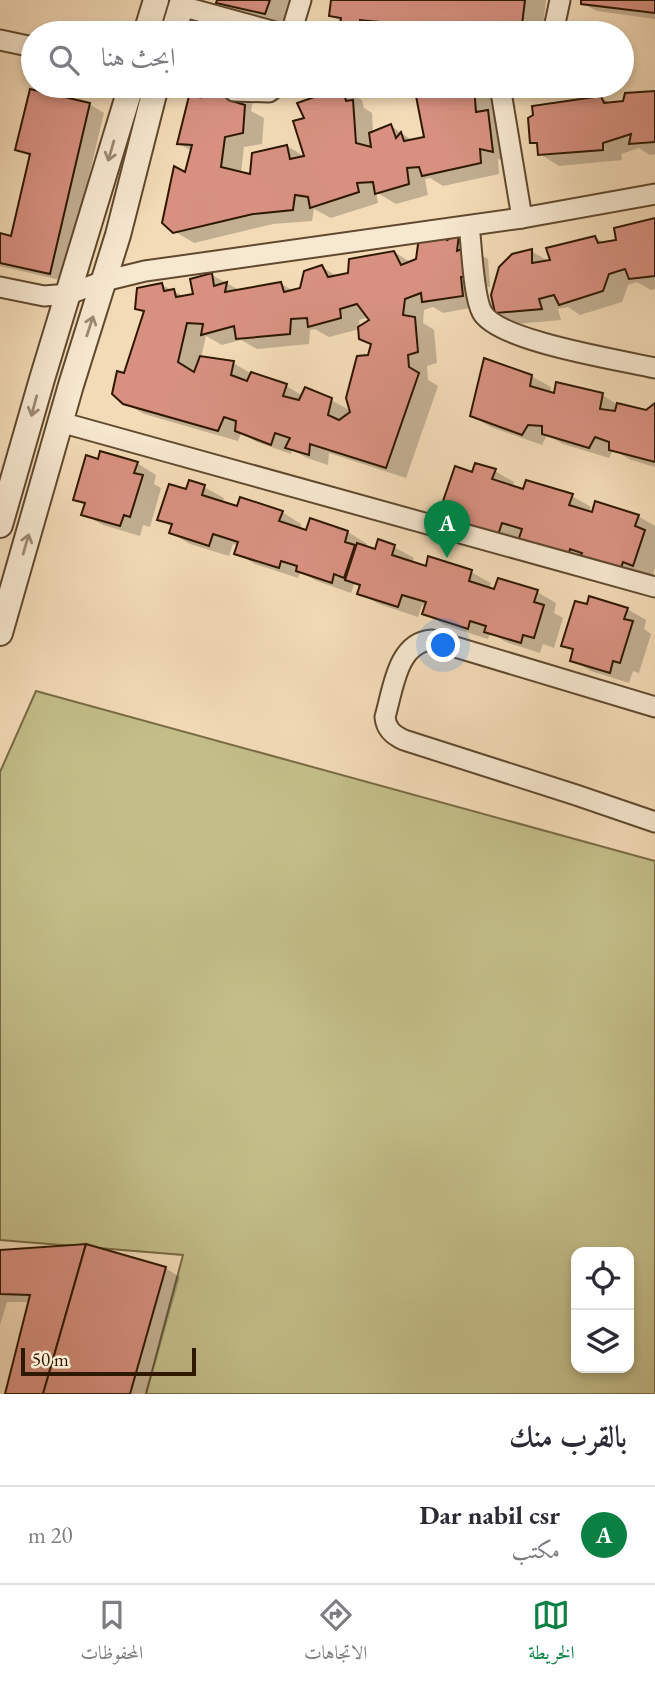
<!DOCTYPE html>
<html lang="ar">
<meta charset="utf-8">
<style>
:root{--surface:#fff;--page:#f2f2f3;--text:#2b2b33;--muted:#7c7c81;--line:#e1e1e2;--accent:#0b8043}
body{margin:0;font-family:"EB Garamond",Amiri,serif;background:var(--page);color:var(--text);direction:rtl}
.controls{position:absolute;right:21px;bottom:21px;display:grid;overflow:hidden;border-radius:14px;box-shadow:0 4px 10px #0003}
.controls button{width:63px;height:63px;display:grid;place-items:center;padding:0;border:0;border-bottom:2px solid var(--line);background:var(--surface);color:var(--text);font:35px sans-serif}
.scale{position:absolute;left:21px;bottom:18px;width:175px;box-sizing:border-box;padding-left:7px;border:4px solid #2f1800;border-top:0;font-size:19px;line-height:24px;white-space:nowrap;color:#2f1800;-webkit-text-stroke:5px #f7e8d0;paint-order:stroke}
.you{position:absolute;left:444px;top:646px;width:24px;height:24px;margin:-18px;border:5px solid #fff;border-radius:50%;background:#1a73e8;box-shadow:0 0 0 10px #1a73e833}
.badge{display:grid;place-items:center;width:46px;height:46px;border-radius:50%;background:var(--accent);color:#fff;font-size:23px;font-weight:700}
.pin{position:absolute;translate:-50% -58px;filter:drop-shadow(0 2px 4px #0008)}
.pin::after{content:'';position:absolute;top:37px;width:24px;height:21px;background:inherit;clip-path:polygon(0 0,100% 0,50% 100%)}
.list{margin:0;padding:0;list-style:none}
h2{display:flex;justify-content:space-between;align-items:center;height:91px;margin:0;padding:0 28px;font-size:30px}
h2 small{font-size:23px;font-weight:400;color:var(--muted)}
.list li{display:grid;grid-template-columns:46px 1fr auto;gap:21px;align-items:center;box-sizing:border-box;height:98px;padding:0 28px;border-top:2px solid var(--line)}
.list b{display:block;font-size:26px;white-space:nowrap}
.list p{margin:0;font-size:23px;white-space:nowrap;color:var(--muted)}
.list em{font-size:23px;font-style:normal;color:var(--muted)}
.icon{flex:none;width:38px;height:38px;fill:none;stroke:currentColor;stroke-width:2;stroke-linecap:round;stroke-linejoin:round}
.map{position:relative;flex:none;width:655px;height:1394px;overflow:hidden;direction:ltr}
.search{position:absolute;background:var(--surface);box-shadow:0 4px 10px #0003;left:21px;right:21px;top:21px;height:77px;display:flex;align-items:center;gap:18px;box-sizing:border-box;padding:0 24px;border-radius:38px;color:var(--muted);font-size:26px}
.sheet{height:189px;background:var(--surface)}
nav{display:flex;justify-content:space-around;align-items:center;box-sizing:border-box;height:98px;border-top:2px solid var(--line);background:var(--surface);font-size:19px;color:var(--muted)}
nav a{display:grid;justify-items:center;gap:4px}
nav .on{color:var(--accent)}
.map>svg:first-child{display:block}
.green{fill:#c3be89;stroke:#796b44;stroke-width:2;fill-rule:evenodd}
.shadow{fill:#0003;fill-rule:evenodd}
.building{fill:#d89181;stroke:#2f1800;stroke-width:2;fill-rule:evenodd}
.lines{fill:none;stroke-linecap:round;stroke-linejoin:round}
.minor-tunnel{stroke:#ccb492;stroke-width:19;stroke-dasharray:19 10;stroke-linecap:butt}
.minor-casing{stroke:#60492e;stroke-width:23}
.tertiary-casing{stroke:#60492e;stroke-width:28}
.minor{stroke:#f7e8d0;stroke-width:19}
.tertiary{stroke:#f7e8d0;stroke-width:24}
.oneway{stroke:#9d8a72}
</style>
<div class="map">
<svg width="655" height="1394" viewBox="0 0 655 1394">
<rect width="100%" height="100%" fill="#f3dbb7"/>
<filter id="stains"><feTurbulence type="fractalNoise" baseFrequency=".00286" numOctaves="4"/><feColorMatrix values="0 0 0 0 .2 0 0 0 0 .09 0 0 0 0 .02 0 0 0 .5 -.17"/></filter>
<radialGradient id="worn" r=".72"><stop offset=".6" stop-color="#630" stop-opacity="0"/><stop offset="1" stop-color="#630" stop-opacity=".3"/></radialGradient>
<path class="green" d="M36,691L655,861V1394H146L183,1255L0,1240V772ZM576,1252H629V1368H576Z"/>
<g class="shadow">
<path d="M219,0H292L285,24L238,13L218,2Z"/>
<path d="M332,0H546L542,33H357L331,15Z"/>
<path d="M583,0H655V19L597,11L582,3Z"/>
<path d="M203,86H269L254,95L251,111L264,118L262,144L244,147L241,173L252,176L287,146L307,158L306,119L343,89L362,100L364,108L372,113L373,133L391,126L413,141L426,138L416,86H469L493,99L495,116L507,123L512,162L498,159L499,174L443,186L430,178L425,179L428,195L396,204L376,192L378,203L331,218L314,209L312,221L273,224L194,243L174,231L192,151L179,144Z"/>
<path d="M655,92V154L650,155L639,148L621,154L622,160L559,166L540,154L539,146L531,142L600,97L612,104L625,102Z"/>
<path d="M89,104L104,113L64,281L0,266V235L13,238L31,157L17,149Z"/>
<path d="M655,219V289L651,290L637,282L628,285L622,302L580,315L568,307L558,309L561,320L516,324L497,312L531,251L552,263L595,237L605,244L618,241Z"/>
<path d="M459,236L478,247L477,253L488,259L490,287H479L481,306L443,313L433,307L424,310L423,323L434,330L437,363L427,366L428,380L438,386L406,478L329,453L328,465L307,458L292,450L291,454L257,442L241,433L238,441L144,414L124,402L126,375L145,313L137,308L162,285L185,297L195,295L212,275L241,291L281,284L294,291L302,289L322,267L338,277L349,274L394,252L412,263L418,260L421,238ZM369,317L371,320L360,328L359,320ZM315,329L329,337L360,329L361,338L372,345L351,411L331,400L303,396L286,386L252,374L233,363L201,358L206,336L222,345L241,340L257,349L309,344L310,330Z"/>
<path d="M531,376L551,387L550,394L602,395L620,406L646,411L655,405V467L631,460L613,450L609,458L563,444L547,435L542,445L491,427L472,416Z"/>
<path d="M99,461L137,463L156,475L154,484L161,488L150,527L143,525L140,536L103,525L83,514L86,505L75,499Z"/>
<path d="M495,471L514,482L512,487L524,491L572,496L591,507L589,513L638,516L655,526V568L653,575L643,572L640,581L474,531L455,519L457,514L443,506L474,474Z"/>
<path d="M204,487L224,498L222,503L238,508L282,512L301,524L300,530L348,532L367,544L366,547L376,551L394,547L414,558L412,563L427,568L471,572L491,583L489,589L537,592L556,603L554,613L563,618L554,648L543,644L540,653L506,642L490,633L488,639L444,625L425,613L427,606L422,605L418,617L379,604L359,593L360,586L354,584L351,593L317,581L300,572L298,578L255,564L236,553L238,546L233,544L229,556L190,544L171,533L173,527L159,519L187,491Z"/>
<path d="M627,609L646,620L644,629L651,634L639,673L633,671L629,683L591,671L572,660L575,651L564,645Z"/>
<path d="M0,1252L165,1268L180,1277L147,1394H7L30,1302H7L0,1325Z"/>
</g>
<g class="building">
<path d="M217,0H270L265,14L216,3Z"/>
<path d="M331,0H525L521,33H455L441,31V33H378L379,22L360,20L359,28L340,26L341,18L329,16Z"/>
<path d="M581,0H655V13L581,4Z"/>
<path d="M208,18L261,33H204Z"/>
<path d="M202,86H235L232,101L245,105L243,133L225,137L221,167L250,174L252,153L287,145L290,159L304,156L293,121L304,118L297,103L343,87L346,101L353,100L356,143L371,147L369,133L391,124L396,138L401,132L404,141L424,137L414,86H460L461,92L474,86L476,112L488,110L493,152L480,149L481,163L422,176L419,167L407,168L409,184L375,194L373,182L357,183L359,192L310,208L308,197L295,195L293,210L253,214L173,233L162,223L174,166L185,172L192,145L177,144L189,96L198,97Z"/>
<path d="M30,89L90,103L50,274L0,263V233L11,236L30,154L15,150Z"/>
<path d="M655,91V142L629,144L631,134L603,143V150L538,155L537,143H530L528,118L533,115L532,106L601,96L604,103L623,101L625,93Z"/>
<path d="M655,218V276L629,279L625,269L609,274L603,291L559,305L554,295L539,299L542,309L495,313L491,295L499,267L512,254L532,249V263L550,260L546,248L595,236L598,243L616,240L614,228Z"/>
<path d="M444,227L447,240L459,234L457,251L469,246L471,277H461L463,296L422,302L421,293L405,299L403,315L415,317L418,352L408,355L409,367L419,373L386,468L310,444L309,455L285,448L290,438L275,433L271,445L235,431L236,421L224,417L218,431L123,404L112,394L117,371L124,373L144,311L135,309L137,288L162,283L164,291L174,289L176,297L193,294L190,279L212,273L214,286L227,282L225,292L281,282L284,292L300,288L304,271L322,265L328,277L348,273L349,259L394,251L401,265L416,259L419,237ZM357,304L369,320L358,327L359,339L371,344L368,355L357,356L346,398L350,412L339,420L328,415L332,398L305,387L299,400L283,396L287,384L251,372L247,381L231,375L234,361L200,356L194,372L178,362L187,323L203,324L201,335L234,326L236,339L290,334L291,319L307,318L308,327L341,318L340,309Z"/>
<path d="M484,358L532,375L530,386L554,393L556,382L603,393L600,409L615,411L617,403L646,410L655,403V462L609,450V442L595,437L589,448L542,434V426L528,425L522,435L470,416Z"/>
<path d="M100,451L138,462L134,473L143,475L130,517L124,515L120,526L81,515L85,503L73,500L86,455L98,459Z"/>
<path d="M475,463L496,469L492,479L523,489L526,480L573,494L569,505L592,512L595,501L639,515L635,526L645,530L633,566L623,562L620,571L580,558L582,553L570,549L568,557L518,541L522,529L502,523L498,535L453,520L456,511L441,507L455,466L472,472Z"/>
<path d="M189,480L205,485L202,495L237,506L240,497L283,511L279,521L306,530L310,518L348,531L345,542L355,545L344,578L334,574L332,583L296,571L297,566L281,561L279,568L234,554L238,542L213,534L209,546L169,533L172,524L157,520L169,484L186,489Z"/>
<path d="M378,539L395,545L392,555L426,566L428,556L472,570L469,581L494,589L498,578L538,590L534,602L544,605L534,638L523,635L521,643L484,632L486,626L470,621L468,629L422,614L426,602L402,595L398,607L357,594L360,585L345,580L357,543L375,549Z"/>
<path d="M589,596L628,608L624,619L633,621L620,663L613,661L610,673L570,661L573,649L561,646L575,601L587,604Z"/>
<path d="M86,1244L43,1394H5L30,1295L0,1294V1250Z"/>
<path d="M86,1244L166,1267L130,1394H43Z"/>
</g>
<g class="lines">
<path class="minor-tunnel" d="M201,87L234,91"/>
<g class="minor-casing">
<g id="minor">
<path d="M181,6L279,33"/>
<path d="M291,33L301,0"/>
<path d="M553,33L560,0"/>
<path d="M0,40L33,47"/>
<path d="M195,86L201,87"/>
<path d="M500,86L522,218"/>
<path d="M234,91L269,92L277,86"/>
<path d="M469,226C472,247 473,295 482,312C497,341 620,360 655,368"/>
<path d="M0,287L44,296L69,294L104,281L145,271L522,218L655,194"/>
<path d="M60,422L655,587"/>
<path d="M655,707L432,640C397,642 393,690 385,717C386,729 393,735 404,740L576,795L655,822"/>
</g>
</g>
<g class="tertiary-casing">
<g id="tertiary">
<path d="M146,33L156,0"/>
<path d="M173,33L183,0"/>
<path d="M0,525L42,379L131,86"/>
<path d="M0,633L71,385L118,235L156,86"/>
</g>
</g>
<use href="#minor" class="minor"/>
<use href="#tertiary" class="tertiary"/>
</g>
<defs><path id="oneway-shaft" d="M-6 0H5M1.5-3L5.5 0L1.5 3" fill="none" stroke-width="1.6" stroke-linecap="round" stroke-linejoin="round" transform="scale(1.75)"/></defs>
<g class="oneway">
<use href="#oneway-shaft" transform="translate(111 151) rotate(106)"/>
<use href="#oneway-shaft" transform="translate(90 326) rotate(-72)"/>
<use href="#oneway-shaft" transform="translate(34 406) rotate(105)"/>
<use href="#oneway-shaft" transform="translate(26 544) rotate(-74)"/>
</g>
<rect width="100%" height="100%" filter="url(#stains)"/>
<rect width="100%" height="100%" fill="url(#worn)"/>
</svg>
<div class="controls">
<button><svg class="icon" aria-label="locate" viewBox="0 0 24 24"><circle cx="12" cy="12" r="6"/><path d="M12 2v4M12 18v4M2 12h4M18 12h4"/></svg></button>
<button><svg class="icon" aria-label="layers" viewBox="0 0 24 24"><path d="M12 4l9 5-9 5-9-5zM3 14l9 5 9-5"/></svg></button>
</div>
<div class="scale">50 m</div>
<div class="you"></div>
<div class="pin badge" style="left:447px;top:558px">A</div>
<div class="search"><svg class="icon" aria-label="search" viewBox="0 0 24 24"><circle cx="10" cy="10" r="6"/><path d="M15 15l6 6"/></svg>ابحث هنا</div>
</div>
<section class="sheet">
<h2>بالقرب منك<small></small></h2>
<ul class="list">
<li><span class="badge">A</span><div><b>Dar nabil csr</b><p>مكتب</p></div><em>20 m</em></li>
</ul>
</section>
<nav>
<a class="on"><svg class="icon" aria-label="map" viewBox="0 0 24 24"><path d="M3 6l6-2 6 2 6-2v14l-6 2-6-2-6 2zM9 4v14M15 6v14"/></svg>الخريطة</a>
<a><svg class="icon" aria-label="directions" viewBox="0 0 24 24"><path d="M12 3l9 9-9 9-9-9zM9 14v-3h6M13 9l2 2-2 2"/></svg>الاتجاهات</a>
<a><svg class="icon" aria-label="saved" viewBox="0 0 24 24"><path d="M7 4h10v16l-5-4-5 4z"/></svg>المحفوظات</a>
</nav>
